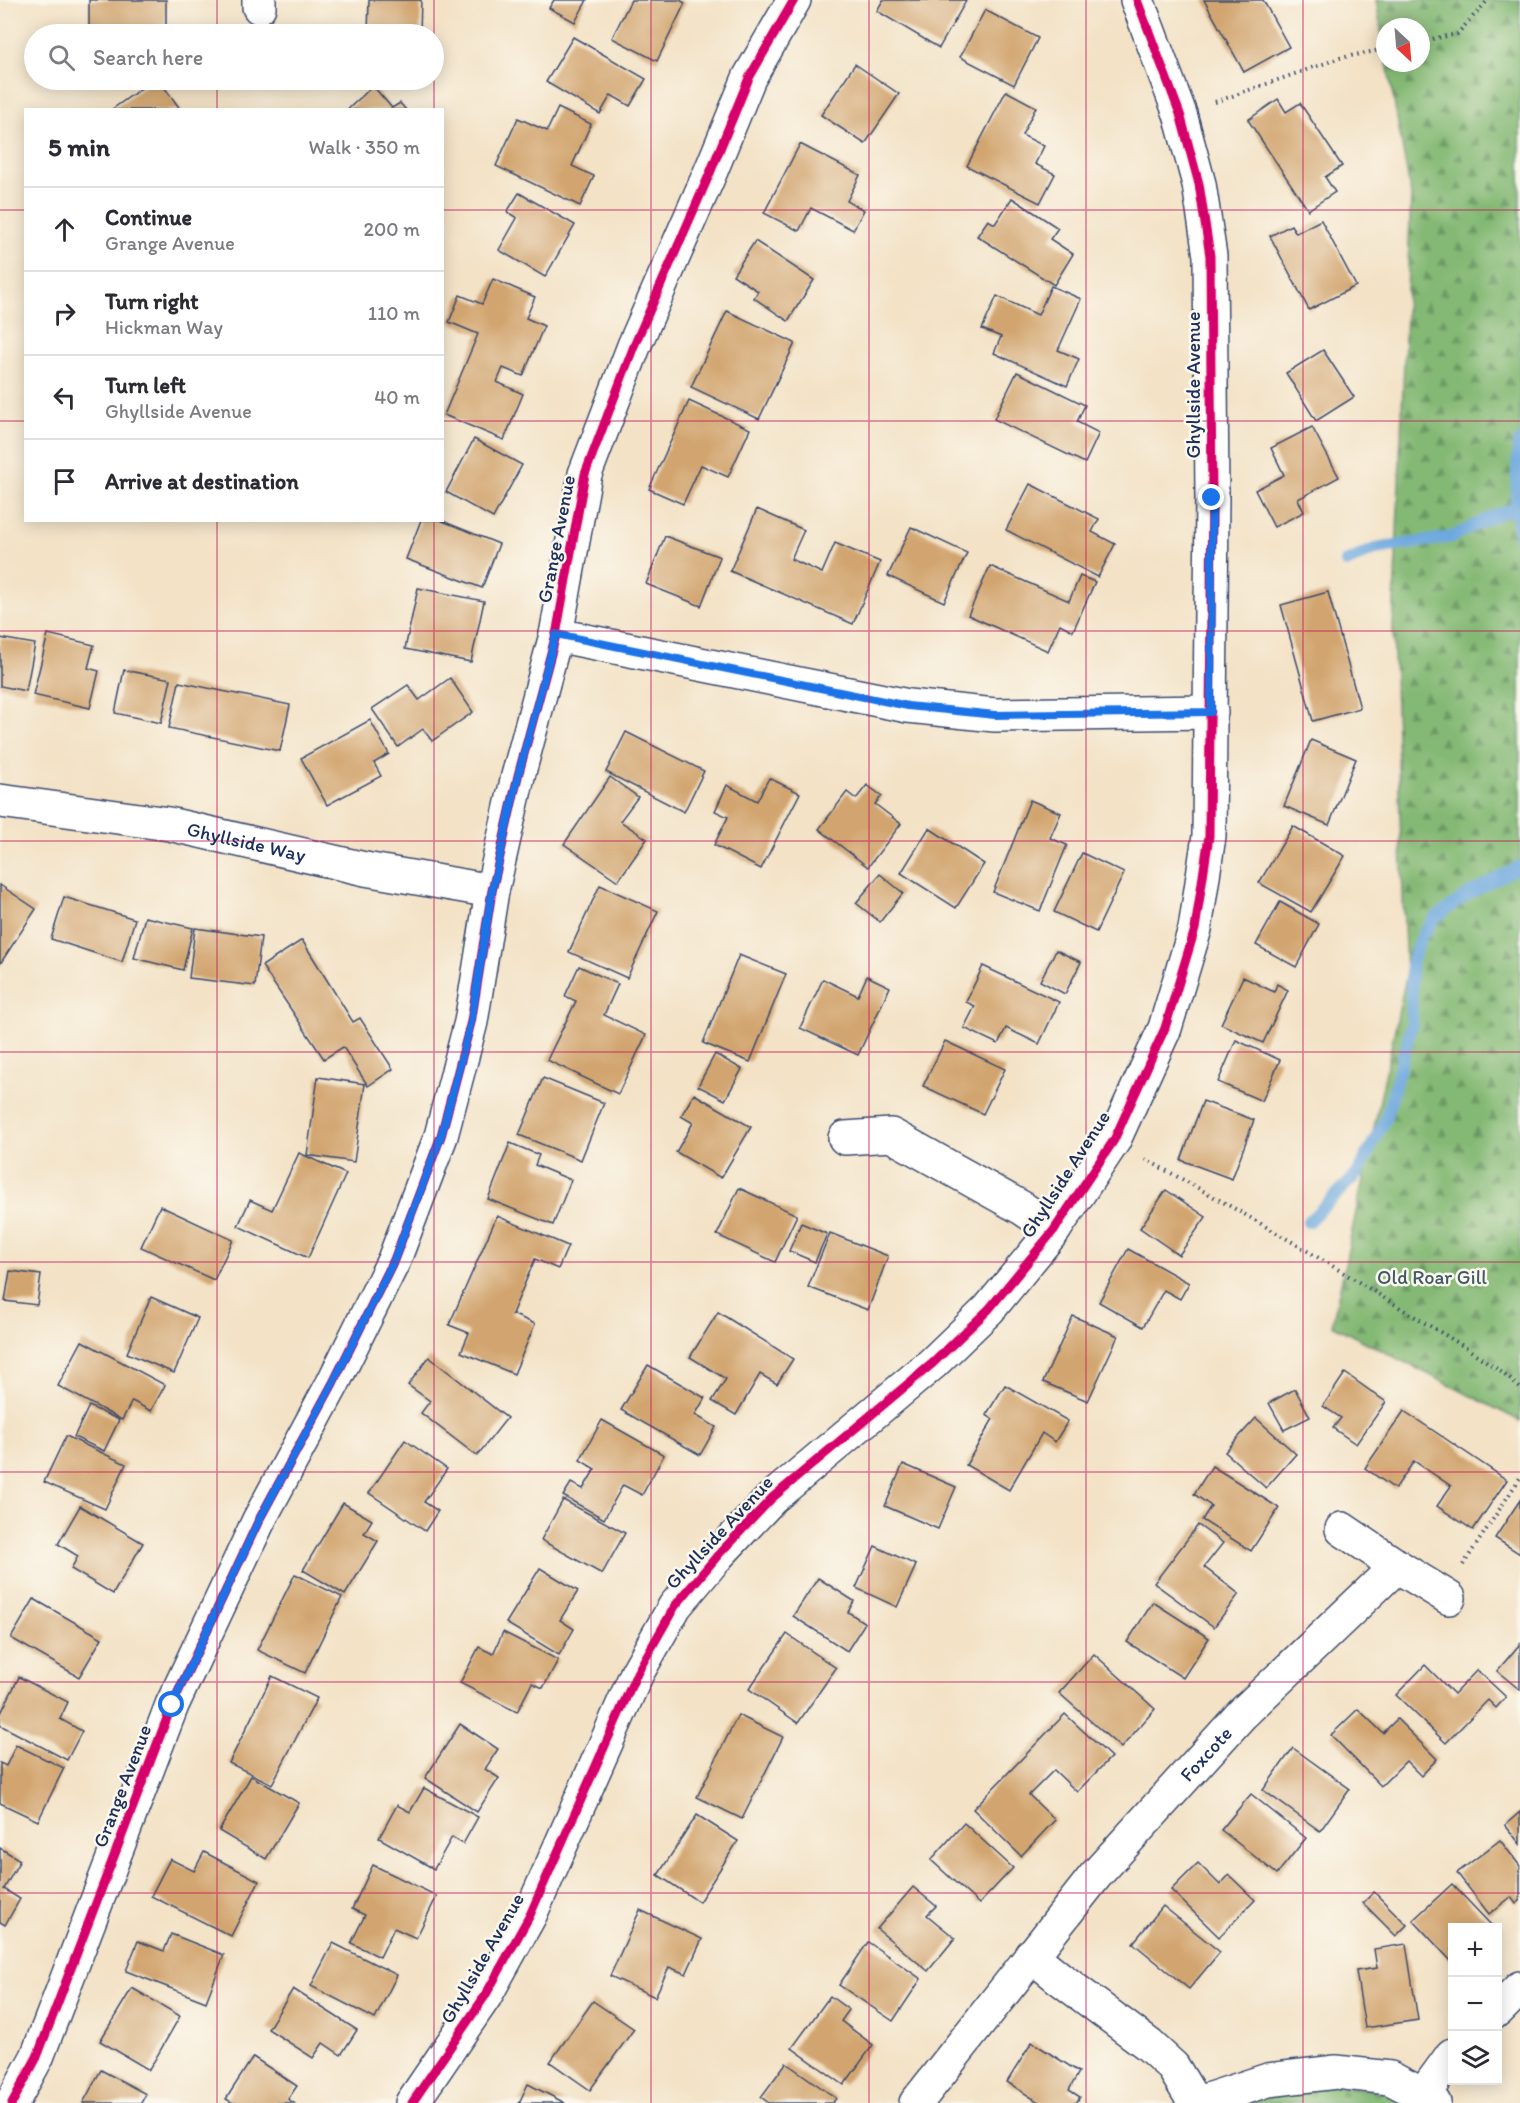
<!DOCTYPE html>
<meta charset="utf-8">
<style>
:root{--surface:#fff;--page:#f2f2f3;--text:#2b2b33;--muted:#7c7c81;--line:#e1e1e2}
body{margin:0;font-family:Itim,sans-serif;background:var(--page);color:var(--text)}
.controls{position:absolute;right:18px;bottom:18px;display:grid;overflow:hidden;border-radius:0px;box-shadow:0 3px 15px #0003}
.controls button{width:54px;height:54px;display:grid;place-items:center;padding:0;border:0;border-bottom:2px solid var(--line);background:var(--surface);color:var(--text);font:30px sans-serif}
.compass{position:absolute;left:1376px;top:18px;width:54px;height:54px;border-radius:50%;background:var(--surface);box-shadow:0 3px 15px #0003;rotate:154deg}
.stop{position:absolute;width:18px;height:18px;margin:-14px;border:4px solid #1a73e8;border-radius:50%;background:#fff}
.stop.end{background:#1a73e8;border-color:#fff;box-shadow:0 2px 6px #0008}
.list{margin:0;padding:0;list-style:none}
h2{display:flex;justify-content:space-between;align-items:center;height:78px;margin:0;padding:0 24px;font-size:26px}
h2 small{font-size:20px;font-weight:400;color:var(--muted)}
.list li{display:grid;grid-template-columns:39px 1fr auto;gap:18px;align-items:center;box-sizing:border-box;height:84px;padding:0 24px;border-top:2px solid var(--line)}
.list b{display:block;font-size:22px;white-space:nowrap}
.list p{margin:0;font-size:20px;white-space:nowrap;color:var(--muted)}
.list em{font-size:20px;font-style:normal;color:var(--muted)}
.icon{flex:none;width:33px;height:33px;fill:none;stroke:currentColor;stroke-width:2;stroke-linecap:round;stroke-linejoin:round}
.map{position:relative;flex:none;width:1520px;height:2103px;overflow:hidden}
.search{position:absolute;background:var(--surface);box-shadow:0 3px 15px #0003;left:24px;top:24px;width:420px;height:66px;display:flex;align-items:center;gap:15px;box-sizing:border-box;padding:0 21px;border-radius:33px;color:var(--muted);font-size:22px}
.panel{position:absolute;background:var(--surface);box-shadow:0 3px 15px #0003;left:24px;top:108px;width:420px;height:414px;border-radius:0px}
.map>svg:first-child{display:block}
.forest{fill:url(#forest-firs);stroke:#50746a;stroke-width:1.5}
.lines{fill:none;stroke-linecap:round;stroke-linejoin:round}
.stream{stroke:#6da8de;stroke-width:12}
.building{fill:#d2a570}
.minor-casing{stroke:#3b4a6e;stroke-width:36}
.path{stroke:#3b4a6e;stroke-width:4;stroke-dasharray:1.5 4.5;stroke-linecap:butt}
.minor{stroke:#fff;stroke-width:33}
.cycleway-casing{stroke:#fbf7ec;stroke-width:13}
.cycleway{stroke:#d6006c;stroke-width:9}
.route{stroke:#1a73e8;stroke-width:8}
.grid{fill:none;stroke:#c2185b;stroke-width:1.5;stroke-opacity:0.55}
.labels{text-anchor:middle;stroke-width:5;stroke-linejoin:round;paint-order:stroke}
.street-label{font-size:20px;fill:#1b2f5e;stroke:#fbf7ec}
.park-label{font-size:20px;fill:#3e5a69;stroke:#fbf7ec}
</style>
<div class="map">
<svg width="1520" height="2103" viewBox="0 0 1520 2103">
<defs>
<pattern id="forest-firs" width="22" height="20" patternUnits="userSpaceOnUse" patternTransform="scale(1.5)"><rect width="22" height="20" fill="#84b975"/><path d="M5 1l3.5 6h-7zM16 11l3.5 6h-7z" fill="#6b9763"/></pattern>
</defs>
<rect width="100%" height="100%" fill="#fbf7ec"/>
<filter id="ink" filterUnits="userSpaceOnUse"><feTurbulence type="fractalNoise" baseFrequency=".0167" numOctaves="2"/><feDisplacementMap in="SourceGraphic" scale="12" xChannelSelector="R" yChannelSelector="G"/><feConvolveMatrix kernelMatrix="1 2 1 2 8 2 1 2 1" color-interpolation-filters="sRGB"/></filter>
<filter id="wash" filterUnits="userSpaceOnUse"><feTurbulence type="fractalNoise" baseFrequency=".008" numOctaves="4" result="noise"/><feDisplacementMap in="SourceGraphic" scale="24" xChannelSelector="R" yChannelSelector="G"/><feGaussianBlur stdDeviation="1.35" result="paint"/><feColorMatrix in="noise" values="0 0 0 0 0 0 0 0 0 0 0 0 0 0 0 0 0 1.4 0 .05"/><feComposite in="paint" operator="in"/></filter>
<g filter="url(#wash)">
<rect width="100%" height="100%" fill="#f3e2c6"/>
<g class="forest">
<path d="M1376,0H1520V1421L1332,1325L1406,977L1393,628L1411,195L1387,63H1421V27H1385V52Z"/>
<path d="M1332,2084L1390,2093L1405,2103H1247L1268,2094Z"/>
</g>
<g class="lines">
<g class="stream">
<path d="M1520,441L1518,448L1516,508L1520,538"/>
<path d="M1346,562L1375,549L1452,537L1495,515L1516,508"/>
<path d="M1308,1222L1357,1174L1386,1118L1412,1024L1411,964L1421,937L1435,918L1467,895L1520,866"/>
</g>
</g>
<g id="blocks">
<g class="building">
<rect x="89" y="0" width="77" height="34"/>
<path d="M369,0H421L420,34H368Z"/>
<path d="M554,0H587L575,22L549,8Z"/>
<path d="M631,0H680L685,3L657,61L612,38Z"/>
<path d="M883,0H964L966,1L939,48L877,11Z"/>
<path d="M1204,0H1263L1289,47L1244,72Z"/>
<path d="M985,10L1038,38L1014,85L960,57Z"/>
<path d="M573,37L646,79L630,106L611,95L600,114L546,82Z"/>
<path d="M855,64L899,94L865,144L821,115Z"/>
<path d="M153,80H159L181,110H111Z"/>
<path d="M373,86L392,108L400,103L406,110H347Z"/>
<path d="M1006,91L1036,107L1022,135L1044,146L1035,164L1055,174L1040,203L967,166Z"/>
<path d="M1278,99L1286,112L1300,103L1342,166L1325,177L1335,192L1308,210L1248,120Z"/>
<path d="M558,108L591,124L572,166L594,176L580,206L496,166L518,118L547,131Z"/>
<path d="M800,144L860,175L847,201L864,210L853,230L811,208L799,231L764,213Z"/>
<path d="M519,193L575,225L545,277L499,250L517,218L507,212Z"/>
<path d="M1012,198L1058,228L1050,239L1073,254L1054,285L977,236L988,220L995,224Z"/>
<path d="M1321,220L1356,286L1309,310L1270,236L1291,225L1296,233Z"/>
<path d="M755,241L814,280L788,321L754,298L758,291L733,275Z"/>
<path d="M493,279L535,297L526,318L544,326L523,376L503,368L497,382L523,394L504,440L444,415L478,334L449,322L460,295L482,304Z"/>
<path d="M1051,286L1081,299L1058,350L1079,359L1067,386L994,353L1001,337L982,329L997,296L1038,315Z"/>
<path d="M727,311L795,343L759,419L691,387Z"/>
<path d="M1323,350L1354,397L1316,421L1286,373Z"/>
<path d="M1017,372L1085,405L1077,422L1099,433L1085,463L994,419Z"/>
<path d="M689,401L750,429L728,477L701,465L683,504L649,489Z"/>
<path d="M1312,427L1339,477L1298,499L1304,512L1274,527L1255,490L1284,475L1271,448Z"/>
<path d="M474,439L522,465L493,518L446,492Z"/>
<path d="M1030,484L1099,519L1092,532L1115,544L1098,577L1006,530Z"/>
<path d="M757,509L804,530L791,559L822,573L835,543L880,562L853,624L730,571Z"/>
<path d="M421,520H440L499,544L482,588L406,559Z"/>
<path d="M911,527L967,553L944,602L888,576Z"/>
<path d="M665,536L720,557L701,606L646,584Z"/>
<path d="M990,566L1069,601L1080,576L1095,582L1073,631L1060,624L1048,651L968,615Z"/>
<path d="M418,588L484,601L471,662L405,649Z"/>
<path d="M1328,592L1360,708L1313,721L1281,605Z"/>
<path d="M48,634L94,645L88,668L99,671L90,708L33,695Z"/>
<path d="M0,638L35,644L26,691L0,686Z"/>
<path d="M124,670L171,679L161,723L115,713Z"/>
<path d="M450,678L473,712L432,741L423,729L398,747L372,709L408,685L419,700Z"/>
<path d="M179,682L290,705L280,751L169,728Z"/>
<path d="M370,720L389,754L374,763L381,776L327,805L301,758Z"/>
<path d="M626,732L704,771L684,812L606,772Z"/>
<path d="M1311,740L1356,759L1329,825L1284,806Z"/>
<path d="M610,777L638,797L620,821L647,839L618,881L564,844Z"/>
<path d="M769,778L800,793L761,869L714,845L728,817L715,811L727,785L757,801Z"/>
<path d="M867,785L882,796L875,804L901,824L868,867L819,829L847,792L856,799Z"/>
<path d="M1030,800L1061,813L1050,838L1067,845L1040,911L993,892Z"/>
<path d="M1293,826L1345,856L1311,912L1259,883Z"/>
<path d="M929,828L984,864L956,908L901,873Z"/>
<path d="M1082,853L1124,873L1096,932L1054,912Z"/>
<path d="M880,874L903,893L880,922L856,903Z"/>
<path d="M0,885L36,909L0,964Z"/>
<path d="M600,885L658,911L627,978L569,952Z"/>
<path d="M64,897L135,919L122,962L51,939Z"/>
<path d="M1280,902L1319,924L1296,967L1256,945Z"/>
<path d="M145,917L193,928L183,970L134,958Z"/>
<path d="M195,928L261,937L255,986L189,978Z"/>
<path d="M302,940L353,1022L360,1018L393,1069L368,1086L343,1047L324,1059L262,966Z"/>
<path d="M1056,950L1081,962L1065,994L1040,981Z"/>
<path d="M739,955L786,974L750,1062L703,1043Z"/>
<path d="M579,966L618,984L604,1015L646,1035L618,1094L547,1060L576,1001L565,996Z"/>
<path d="M983,966L1059,1002L1039,1044L1006,1028L998,1044L964,1028L975,1006L966,1002Z"/>
<path d="M867,976L890,987L858,1055L800,1028L823,979L858,996Z"/>
<path d="M1243,977L1274,992L1277,984L1288,990L1263,1043L1221,1024Z"/>
<path d="M1236,1040L1280,1060L1262,1101L1218,1082Z"/>
<path d="M945,1041L1005,1069L983,1114L923,1086Z"/>
<path d="M715,1054L742,1069L725,1100L698,1086Z"/>
<path d="M318,1077L365,1084L354,1162L307,1155Z"/>
<path d="M543,1078L604,1103L581,1160L519,1135Z"/>
<path d="M694,1094L751,1127L721,1178L676,1152L693,1123L681,1116Z"/>
<path d="M1203,1101L1254,1120L1232,1179L1181,1160Z"/>
<path d="M510,1143L539,1155L535,1165L571,1180L553,1225L488,1199Z"/>
<path d="M299,1153L346,1174L308,1258L238,1226L250,1200L272,1210Z"/>
<path d="M739,1188L797,1215L775,1262L717,1235Z"/>
<path d="M1166,1190L1206,1217L1179,1255L1140,1228Z"/>
<path d="M160,1206L233,1240L214,1280L141,1247Z"/>
<path d="M497,1216L568,1246L558,1269L535,1259L512,1314L535,1324L514,1374L461,1352L469,1333L449,1325Z"/>
<path d="M801,1223L827,1234L815,1262L789,1251Z"/>
<path d="M830,1233L888,1256L868,1310L808,1287Z"/>
<path d="M1128,1249L1189,1283L1180,1299L1164,1290L1143,1327L1099,1302Z"/>
<path d="M10,1271L41,1275L37,1305L5,1301Z"/>
<path d="M151,1297L198,1318L174,1373L127,1353Z"/>
<path d="M718,1312L793,1359L777,1384L760,1374L736,1415L712,1401L726,1379L690,1357Z"/>
<path d="M1073,1316L1118,1336L1088,1401L1043,1382Z"/>
<path d="M82,1341L165,1385L151,1411L132,1401L122,1420L58,1386Z"/>
<path d="M429,1357L507,1418L477,1456L421,1413L430,1401L408,1385Z"/>
<path d="M648,1365L705,1398L695,1415L716,1427L700,1455L621,1410Z"/>
<path d="M1345,1373L1386,1402L1356,1444L1333,1428L1341,1418L1323,1406Z"/>
<path d="M1005,1385L1068,1421L1055,1442L1042,1433L1009,1490L966,1465L993,1419L986,1415Z"/>
<path d="M1295,1389L1310,1417L1284,1430L1269,1403Z"/>
<path d="M89,1406L119,1420L104,1451L74,1437Z"/>
<path d="M1404,1411L1507,1480L1473,1530L1437,1506L1451,1486L1414,1461L1395,1489L1365,1468Z"/>
<path d="M1256,1418L1296,1454L1266,1488L1225,1452Z"/>
<path d="M602,1420L664,1455L642,1495L623,1485L604,1519L563,1496L571,1483L583,1489L595,1469L580,1460Z"/>
<path d="M66,1436L126,1464L105,1509L44,1482Z"/>
<path d="M405,1440L447,1469L424,1502L438,1511L425,1531L369,1493Z"/>
<path d="M903,1464L956,1487L938,1529L885,1506Z"/>
<path d="M1212,1466L1279,1508L1251,1551L1202,1520L1211,1506L1194,1494Z"/>
<path d="M563,1500L625,1533L602,1574L541,1540Z"/>
<path d="M1520,1500V1554L1495,1538Z"/>
<path d="M343,1503L372,1520L364,1533L378,1541L345,1595L303,1570Z"/>
<path d="M80,1506L143,1543L113,1594L71,1569L78,1556L58,1544Z"/>
<path d="M1198,1525L1223,1543L1204,1567L1239,1594L1214,1627L1154,1583Z"/>
<path d="M875,1546L916,1565L897,1607L856,1588Z"/>
<path d="M540,1568L578,1591L560,1620L574,1629L559,1655L506,1623Z"/>
<path d="M295,1574L342,1597L305,1673L257,1650Z"/>
<path d="M818,1578L854,1601L848,1612L865,1623L847,1651L793,1616Z"/>
<path d="M34,1599L102,1638L79,1677L11,1638Z"/>
<path d="M1153,1602L1209,1638L1183,1678L1127,1642Z"/>
<path d="M503,1632L558,1660L543,1688L532,1683L517,1712L460,1683L479,1647L493,1654Z"/>
<path d="M787,1634L836,1668L798,1723L749,1689Z"/>
<path d="M1520,1644V1690L1497,1671Z"/>
<path d="M1094,1654L1155,1709L1121,1748L1059,1693Z"/>
<path d="M1425,1665L1454,1694L1477,1670L1506,1697L1496,1708L1488,1700L1446,1743L1396,1695Z"/>
<path d="M272,1676L317,1698L272,1784L229,1763Z"/>
<path d="M19,1677L68,1702L60,1719L82,1731L67,1760L0,1725V1715Z"/>
<path d="M1358,1709L1383,1733L1397,1719L1437,1759L1421,1776L1406,1761L1381,1786L1331,1735Z"/>
<path d="M1065,1714L1111,1757L1077,1792L1054,1770L1029,1795L1055,1820L1021,1856L973,1809Z"/>
<path d="M738,1715L783,1737L742,1819L697,1797Z"/>
<path d="M460,1724L498,1749L485,1769L499,1778L477,1812L425,1778Z"/>
<path d="M16,1745L64,1768L38,1821L0,1803V1763L6,1766Z"/>
<path d="M1293,1748L1350,1789L1320,1831L1263,1790Z"/>
<path d="M251,1776L299,1803L266,1859L219,1831Z"/>
<path d="M424,1788L478,1817L463,1844L452,1837L434,1869L379,1838L397,1805L410,1812Z"/>
<path d="M1251,1794L1306,1838L1277,1874L1221,1830Z"/>
<path d="M1520,1812V1844L1505,1825Z"/>
<path d="M697,1815L738,1841L699,1902L658,1875Z"/>
<path d="M964,1823L1013,1868L979,1904L931,1860Z"/>
<path d="M1500,1840L1520,1866V1901L1516,1904L1511,1897L1489,1914L1457,1873Z"/>
<path d="M0,1848L20,1860L4,1889L20,1899L5,1925L0,1922Z"/>
<path d="M204,1852L259,1881L231,1936L151,1896L170,1859L194,1871Z"/>
<path d="M1198,1863L1220,1885L1229,1875L1255,1900L1219,1937L1171,1890Z"/>
<path d="M373,1865L437,1896L416,1938L394,1928L380,1957L351,1943L365,1915L352,1909Z"/>
<path d="M1452,1884L1494,1928H1452V1962L1413,1920Z"/>
<path d="M913,1887L936,1906L927,1915L955,1938L928,1971L877,1929Z"/>
<path d="M1374,1892L1407,1925L1396,1936L1363,1903Z"/>
<path d="M1163,1906L1220,1952L1189,1989L1133,1943Z"/>
<path d="M640,1910L702,1939L686,1974L669,1967L655,1997L610,1976Z"/>
<path d="M171,1934L224,1955L206,2002L126,1971L138,1941L164,1951Z"/>
<path d="M868,1942L921,1979L893,2021L839,1985Z"/>
<path d="M333,1943L397,1975L375,2019L311,1986Z"/>
<path d="M1406,1944L1418,2020L1365,2028L1356,1971L1377,1968L1374,1949Z"/>
<path d="M132,1988L180,2016L149,2070L100,2041Z"/>
<path d="M293,1989L357,2030L341,2055L323,2043L313,2058L268,2029Z"/>
<path d="M830,1996L849,2010L841,2021L873,2045L844,2085L792,2048Z"/>
<path d="M593,2001L634,2029L590,2090L550,2062Z"/>
<path d="M1032,2042L1079,2072L1069,2090L1080,2097L1076,2103H1040L1007,2082Z"/>
<path d="M253,2057L297,2086L288,2099L294,2103H233L226,2099Z"/>
<path d="M786,2063L836,2098L833,2103H769L761,2097Z"/>
<path d="M101,2070L146,2094L141,2103H83Z"/>
<path d="M528,2084L565,2103H519Z"/>
</g>
</g>
</g>
<g filter="url(#ink)">
<use href="#blocks" fill-opacity="0" stroke="#3b4a6e" stroke-width="1.5"/>
<g class="lines">
<g class="minor-casing">
<g id="minor">
<path d="M259,0V7"/>
<path d="M556,635L908,706L995,715L1211,712"/>
<path id="s1" d="M0,801L169,824L365,869L492,891"/>
<path d="M845,1138L891,1135L1022,1208L1054,1230"/>
<path d="M1342,1529L1397,1566L1449,1598"/>
<path d="M1031,1955L1058,1977L1149,2045L1173,2067L1195,2103"/>
<path d="M1498,2010L1520,1988"/>
<path d="M1423,2095L1452,2055"/>
<path d="M12,2103L37,2057L172,1705L259,1520L333,1383L394,1260L441,1136L471,1022L492,891L518,776L556,635L585,474L634,346L710,173L749,78L794,0"/>
<path d="M412,2103L485,1996L530,1915L637,1673L675,1606L718,1555L772,1498L933,1363L989,1309L1054,1230L1114,1140L1165,1028L1195,929L1209,836L1212,498L1210,256L1199,184L1180,114L1137,0"/>
<path id="s2" d="M916,2103L1095,1876L1242,1714L1397,1566"/>
<path d="M1198,2103L1268,2080L1336,2072L1390,2078L1423,2095L1434,2103"/>
</g>
</g>
<g class="path">
<path d="M1421,41L1457,34L1488,0"/>
<path d="M1215,102L1340,58L1385,49"/>
<path d="M1145,1159C1232,1206 1318,1256 1402,1309C1442,1334 1485,1356 1520,1388"/>
<path d="M1463,1565L1520,1478"/>
</g>
<use href="#minor" class="minor"/>
<g class="cycleway-casing">
<g id="cycleway">
<path d="M12,2103L37,2057L172,1705L259,1520L333,1383L394,1260L441,1136L471,1022L492,891L518,776L556,635L585,474L634,346L710,173L749,78L794,0"/>
<path d="M412,2103L485,1996L530,1915L637,1673L675,1606L718,1555L772,1498L933,1363L989,1309L1054,1230L1114,1140L1165,1028L1195,929L1209,836L1212,498L1210,256L1199,184L1180,114L1137,0"/>
</g>
</g>
<use href="#cycleway" class="cycleway"/>
</g>
</g>
<g class="lines" filter="url(#ink)">
<path class="route" d="M172,1705L259,1520L333,1383L394,1260L441,1136L471,1022L492,891L518,776L556,634L908,706L995,715L1211,712L1212,498"/>
</g>
<path class="grid" d="M217,0V34M434,0V110M651,0V2103M869,0V2103M1086,0V2103M1303,0V2103M217,80V110M0,210H26M442,210H1520M0,421H26M442,421H1520M217,520V2103M434,520V2103M0,631H1520M0,841H1520M0,1052H1520M0,1262H1520M0,1472H1520M0,1682H1520M0,1893H1520"/>
<g class="labels">
<g class="street-label">
<text transform="translate(1193 385) rotate(-90)" y="7">Ghyllside Avenue</text>
<text transform="translate(556 539) rotate(-79)" y="7">Grange Avenue</text>
<text dy="7" stroke="none"><textPath href="#s1" startOffset="250">Ghyllside Way</textPath></text>
<text transform="translate(1065 1174) rotate(-57)" y="7">Ghyllside Avenue</text>
<text transform="translate(719 1532) rotate(-47)" y="7">Ghyllside Avenue</text>
<text dy="7" stroke="none"><textPath href="#s2" startOffset="454">Foxcote</textPath></text>
<text transform="translate(122 1786) rotate(-69)" y="7">Grange Avenue</text>
<text transform="translate(482 1958) rotate(-60)" y="7">Ghyllside Avenue</text>
</g>
<g class="park-label">
<text x="1432" y="1284">Old Roar Gill</text>
</g>
</g>
</svg>
<div class="controls">
<button>+</button>
<button>−</button>
<button><svg class="icon" aria-label="layers" viewBox="0 0 24 24"><path d="M12 4l9 5-9 5-9-5zM3 14l9 5 9-5"/></svg></button>
</div>
<svg class="compass" viewBox="-18 -18 36 36"><path d="M0-13l5 13h-10z" fill="#e53935"/><path d="M0 13l5-13h-10z" fill="#7c7c81"/></svg>
<div class="stop" style="left:172px;top:1705px"></div>
<div class="stop end" style="left:1212px;top:498px"></div>
<div class="search"><svg class="icon" aria-label="search" viewBox="0 0 24 24"><circle cx="10" cy="10" r="6"/><path d="M15 15l6 6"/></svg>Search here</div>
<section class="panel">
<h2>5 min<small>Walk · 350 m</small></h2>
<ul class="list">
<li><svg class="icon" aria-label="ahead" viewBox="0 0 24 24"><path d="M12 20V5M6 11l6-6 6 6"/></svg><div><b>Continue</b><p>Grange Avenue</p></div><em>200 m</em></li>
<li><svg class="icon" aria-label="right" viewBox="0 0 24 24"><path d="M7 20v-9h11M14 6l5 5-5 5"/></svg><div><b>Turn right</b><p>Hickman Way</p></div><em>110 m</em></li>
<li><svg class="icon" aria-label="left" viewBox="0 0 24 24"><path d="M17 20v-9H6M10 6l-5 5 5 5"/></svg><div><b>Turn left</b><p>Ghyllside Avenue</p></div><em>40 m</em></li>
<li><svg class="icon" aria-label="arrive" viewBox="0 0 24 24"><path d="M6 21V4h12l-3 4 3 4H6"/></svg><div><b>Arrive at destination</b></div></li>
</ul>
</section>
</div>
